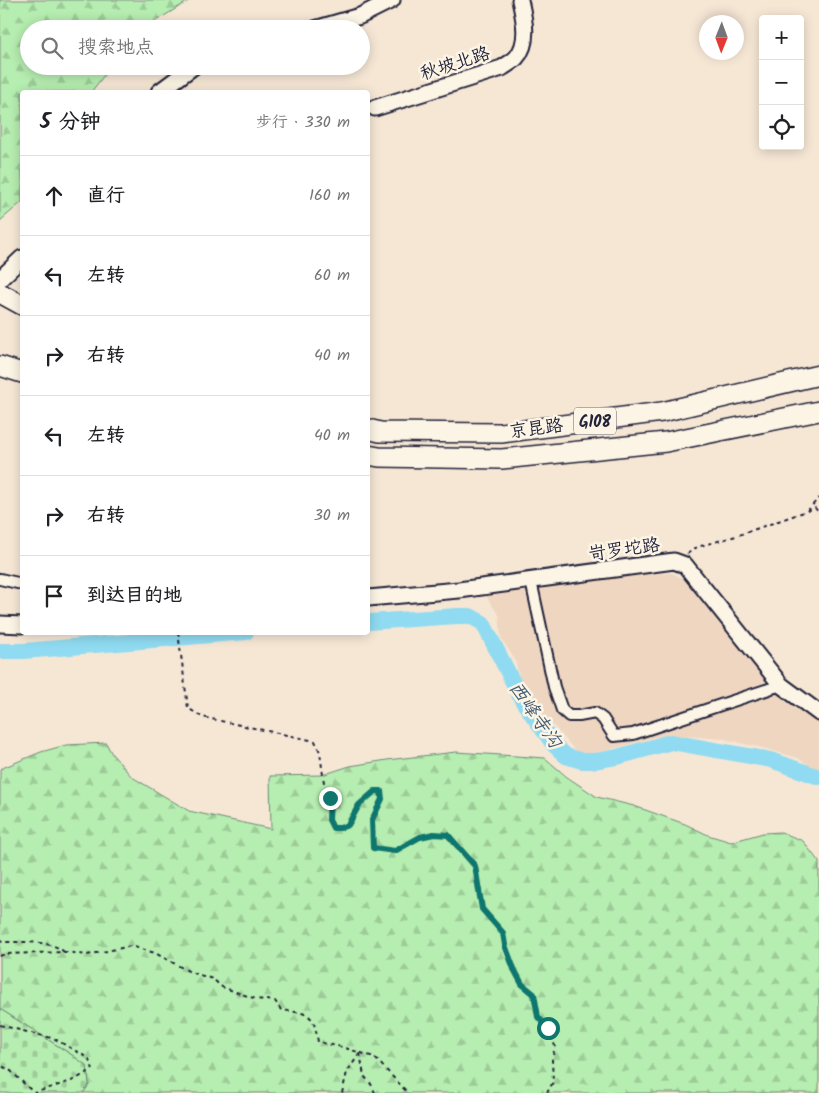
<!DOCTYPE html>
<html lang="zh">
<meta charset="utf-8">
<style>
:root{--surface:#fff;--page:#f6f6f6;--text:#202124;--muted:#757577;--line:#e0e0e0}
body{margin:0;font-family:Kalam,"LXGW WenKai TC",sans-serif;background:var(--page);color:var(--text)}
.controls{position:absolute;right:15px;top:15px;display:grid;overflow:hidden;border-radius:5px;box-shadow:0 2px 12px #0003}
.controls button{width:45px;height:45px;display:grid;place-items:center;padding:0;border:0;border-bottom:1px solid var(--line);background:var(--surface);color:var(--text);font:25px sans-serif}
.compass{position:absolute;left:699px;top:15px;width:45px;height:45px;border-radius:50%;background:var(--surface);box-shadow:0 2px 12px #0003;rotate:181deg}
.stop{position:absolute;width:15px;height:15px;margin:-11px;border:4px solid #0f766e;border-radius:50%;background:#fff}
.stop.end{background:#0f766e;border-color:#fff;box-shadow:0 1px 5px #0008}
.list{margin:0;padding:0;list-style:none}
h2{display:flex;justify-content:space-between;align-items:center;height:65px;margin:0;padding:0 20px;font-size:21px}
h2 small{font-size:16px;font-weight:400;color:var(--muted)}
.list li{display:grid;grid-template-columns:32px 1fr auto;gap:15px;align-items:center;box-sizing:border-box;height:80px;padding:0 20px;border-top:1px solid var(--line)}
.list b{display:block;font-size:19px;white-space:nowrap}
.list em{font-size:16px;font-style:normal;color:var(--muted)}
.icon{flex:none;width:28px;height:28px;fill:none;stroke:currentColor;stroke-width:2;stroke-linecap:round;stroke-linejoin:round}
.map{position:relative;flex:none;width:819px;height:1093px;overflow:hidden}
.search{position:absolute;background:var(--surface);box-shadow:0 2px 12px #0003;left:20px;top:20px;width:350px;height:55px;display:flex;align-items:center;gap:12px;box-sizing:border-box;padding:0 18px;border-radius:28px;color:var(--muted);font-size:19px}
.panel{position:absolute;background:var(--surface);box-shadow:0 2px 12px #0003;left:20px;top:90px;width:350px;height:545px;border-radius:5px}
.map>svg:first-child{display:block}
.built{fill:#efd6c1}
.forest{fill:url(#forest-firs);stroke:#6c8876}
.cemetery{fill:url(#cemetery-stones);stroke:#6c8876}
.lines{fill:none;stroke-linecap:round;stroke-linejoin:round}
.river{stroke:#90dbf1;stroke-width:16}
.street-casing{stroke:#22223b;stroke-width:14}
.secondary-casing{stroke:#22223b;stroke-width:19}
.highway-casing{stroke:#22223b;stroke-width:22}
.path{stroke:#22223b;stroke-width:2;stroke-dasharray:4 4;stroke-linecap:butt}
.street{stroke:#fcf5e5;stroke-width:10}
.secondary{stroke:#fcf5e5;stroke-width:15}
.highway{stroke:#fcf5e5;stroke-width:19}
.route{stroke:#0f766e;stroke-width:6}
.labels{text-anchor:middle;stroke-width:5;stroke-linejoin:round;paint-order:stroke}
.shield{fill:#fcf5e5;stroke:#63616e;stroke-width:1}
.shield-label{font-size:16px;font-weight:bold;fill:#22223b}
.street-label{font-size:18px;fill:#22223b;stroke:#fcf5e5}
.water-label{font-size:19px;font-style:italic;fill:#435a72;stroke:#fcf5e5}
</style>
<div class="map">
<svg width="819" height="1093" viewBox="0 0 819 1093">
<defs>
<pattern id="forest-firs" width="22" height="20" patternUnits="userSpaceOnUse" patternTransform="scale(1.25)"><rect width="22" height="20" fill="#b6edb0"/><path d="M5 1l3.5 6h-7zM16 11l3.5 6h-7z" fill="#9ccb98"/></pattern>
<pattern id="cemetery-stones" width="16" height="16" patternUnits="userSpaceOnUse" patternTransform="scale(1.25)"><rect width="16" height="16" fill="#b6edb0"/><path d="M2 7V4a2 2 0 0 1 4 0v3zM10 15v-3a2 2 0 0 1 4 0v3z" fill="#9ccb98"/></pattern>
</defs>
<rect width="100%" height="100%" fill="#f6e7d5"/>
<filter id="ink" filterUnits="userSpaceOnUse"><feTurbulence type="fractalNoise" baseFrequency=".02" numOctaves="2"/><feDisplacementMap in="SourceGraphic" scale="10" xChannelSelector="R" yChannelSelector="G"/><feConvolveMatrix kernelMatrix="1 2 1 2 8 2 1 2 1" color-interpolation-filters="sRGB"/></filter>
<g filter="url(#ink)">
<path class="built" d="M672,573L690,582L819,720V772L798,758L766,749L724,739L684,736L657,737L586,756L579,755L543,714L521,684L515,660L501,638L499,615L485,595L648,574Z"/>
<g class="forest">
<path d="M0,0H190L143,29H29V66H106L105,74L91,92H22V202L0,221Z"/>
<path d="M106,743L112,754L132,777L189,811L271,829L270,776L322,775L350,766L387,760L456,752L545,758L567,777L597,797L634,806L685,824L708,835L731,842L763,833L781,832L803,841L819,862V1093H83L89,1085L87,1066L72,1055L0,1009V769L41,752L66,745Z"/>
</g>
<path class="cemetery" d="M0,1009L72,1055L87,1066L89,1085L83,1093H0Z"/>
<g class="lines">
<g class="river">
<path d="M368,622L457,616H470L483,623L522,700L554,745L566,756L582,761H595L617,757L671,742L771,760L819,777"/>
<path d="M0,651H24L246,632"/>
</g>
<g class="street-casing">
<g id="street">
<path d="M0,579L22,584"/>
<path d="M531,581L554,687L562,710L569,716H579L595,713L603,719L614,736L633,734L781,685"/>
</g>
</g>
<g class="secondary-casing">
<g id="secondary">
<path d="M315,29L360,16L392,0"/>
<path d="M159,92L194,66"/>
<path d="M375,108L502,68C506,65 512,62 516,58C530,43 524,18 520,0"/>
<path d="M0,279L22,258"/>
<path d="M368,598L459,590L674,561L685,565L781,685L819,713"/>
<path d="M0,624L22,625"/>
</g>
</g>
<g class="highway-casing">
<g id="highway">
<path d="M0,293L22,305"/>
<path d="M0,366L22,373"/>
<path d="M368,429L380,432L501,433L662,412L819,375"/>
<path d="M368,455L379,457L502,459L666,442L819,411"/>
</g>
</g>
<g class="path">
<path d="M807,511L819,498"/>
<path d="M687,554L697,547L736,536L815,508L819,513"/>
<path d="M178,632L188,708L202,717L315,741L320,752L324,783L330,798L329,820L333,828H339L348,825L359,805L375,791H381V799L372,820L373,848L395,851L421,837L434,834L448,835L475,866L482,909L503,933L505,945L514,969L522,984L534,994L539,1017L548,1028L555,1046L552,1060L553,1082L547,1093"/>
<path d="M0,939L2,942C18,942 53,940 64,952"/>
<path d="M0,956L5,954L66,952L87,955L131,946L155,953L190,972L213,979L222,987L256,999L275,1001L281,1010C311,1014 313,1012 318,1042L342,1047L374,1057L408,1093"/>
<path d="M0,1025L55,1039L88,1058L93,1069L74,1080L34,1093L11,1071L0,1065"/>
<path d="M360,1053L364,1076L371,1084L375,1093"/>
<path d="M342,1093L347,1072L360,1053"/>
</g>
<use href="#street" class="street"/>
<use href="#secondary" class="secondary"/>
<use href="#highway" class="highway"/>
</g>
</g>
<g class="lines" filter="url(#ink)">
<path class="route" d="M330,798L329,820L333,828H340L348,825L359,805L375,791H381L382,799L372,820L373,848L395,851L420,837L434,834L448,835L475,866L482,909L503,933L505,945L514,969L522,984L534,994L538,1017L548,1028"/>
</g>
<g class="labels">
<rect class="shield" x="574" y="407.5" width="42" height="27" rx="4"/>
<g class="shield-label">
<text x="595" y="427">G108</text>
</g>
<g class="street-label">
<text transform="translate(455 63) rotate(-18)" y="6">秋坡北路</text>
<text transform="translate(536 428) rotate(-7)" y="6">京昆路</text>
<text transform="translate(624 549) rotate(-8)" y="6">岢罗坨路</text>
</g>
<g class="water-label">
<text transform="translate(536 714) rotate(55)" y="7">西峰寺沟</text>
</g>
</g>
</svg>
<div class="controls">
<button>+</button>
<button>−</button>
<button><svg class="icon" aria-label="locate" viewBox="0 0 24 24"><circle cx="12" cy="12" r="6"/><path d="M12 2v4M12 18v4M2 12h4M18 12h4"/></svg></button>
</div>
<svg class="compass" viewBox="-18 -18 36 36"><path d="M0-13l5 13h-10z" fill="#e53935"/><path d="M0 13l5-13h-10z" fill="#757577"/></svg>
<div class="stop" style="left:548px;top:1028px"></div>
<div class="stop end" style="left:330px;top:798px"></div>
<div class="search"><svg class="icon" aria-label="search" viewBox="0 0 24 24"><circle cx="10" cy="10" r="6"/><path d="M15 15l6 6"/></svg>搜索地点</div>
<section class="panel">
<h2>5 分钟<small>步行 · 330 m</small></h2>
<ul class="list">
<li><svg class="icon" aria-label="ahead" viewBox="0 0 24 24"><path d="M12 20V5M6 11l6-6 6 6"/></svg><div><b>直行</b></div><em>160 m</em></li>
<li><svg class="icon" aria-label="left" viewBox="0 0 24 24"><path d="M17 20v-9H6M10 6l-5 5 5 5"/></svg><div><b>左转</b></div><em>60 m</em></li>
<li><svg class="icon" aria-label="right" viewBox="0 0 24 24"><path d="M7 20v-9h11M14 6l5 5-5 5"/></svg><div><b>右转</b></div><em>40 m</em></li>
<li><svg class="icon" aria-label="left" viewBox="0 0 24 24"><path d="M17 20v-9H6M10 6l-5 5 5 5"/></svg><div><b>左转</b></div><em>40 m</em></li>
<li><svg class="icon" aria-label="right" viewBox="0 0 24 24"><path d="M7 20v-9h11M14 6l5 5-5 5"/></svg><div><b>右转</b></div><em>30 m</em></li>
<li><svg class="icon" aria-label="arrive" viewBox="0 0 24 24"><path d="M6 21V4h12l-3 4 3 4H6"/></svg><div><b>到达目的地</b></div></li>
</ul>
</section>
</div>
